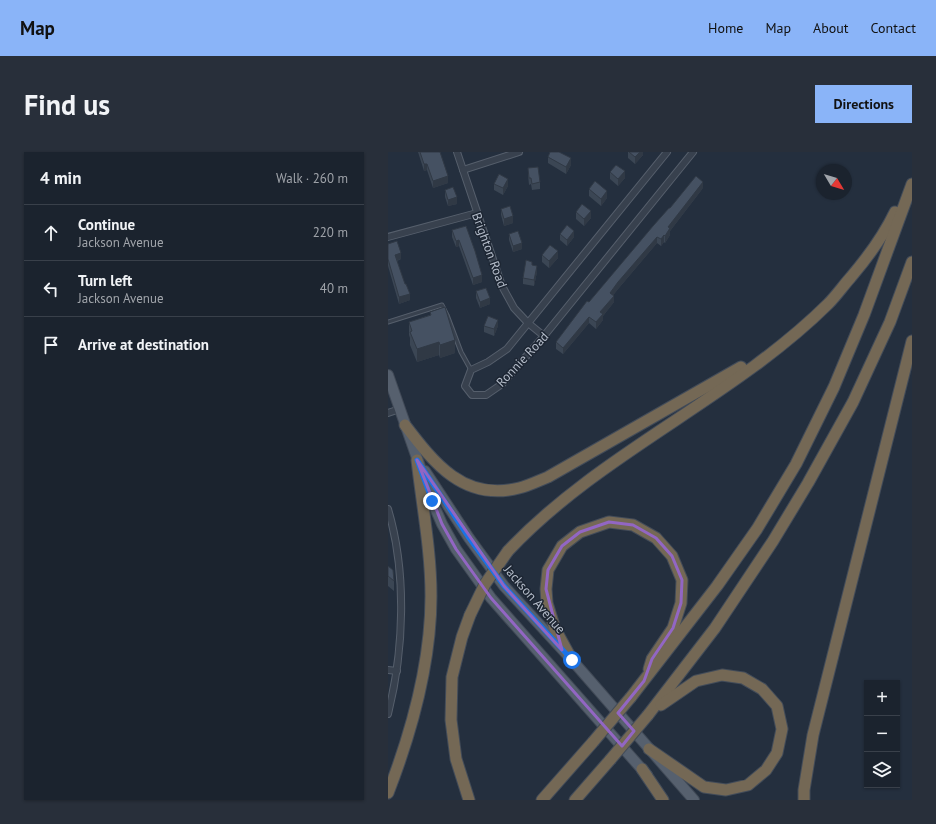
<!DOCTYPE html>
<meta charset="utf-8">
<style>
:root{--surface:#1b232e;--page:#282f3a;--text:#f1f3f6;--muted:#a0a4aa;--line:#39404a;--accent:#8ab4f8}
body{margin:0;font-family:"PT Sans",sans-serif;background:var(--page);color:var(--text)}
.controls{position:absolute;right:12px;bottom:12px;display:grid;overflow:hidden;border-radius:0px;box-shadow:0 1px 3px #0004}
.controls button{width:36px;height:36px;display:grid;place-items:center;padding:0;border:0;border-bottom:1px solid var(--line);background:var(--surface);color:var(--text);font:20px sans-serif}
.compass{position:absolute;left:428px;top:12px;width:36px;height:36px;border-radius:50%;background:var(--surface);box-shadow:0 1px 3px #0004;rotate:128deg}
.stop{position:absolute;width:12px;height:12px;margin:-9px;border:3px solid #1a73e8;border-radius:50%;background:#fff}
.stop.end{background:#1a73e8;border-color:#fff;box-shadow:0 1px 4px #0008}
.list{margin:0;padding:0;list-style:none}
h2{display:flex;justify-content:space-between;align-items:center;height:52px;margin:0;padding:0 16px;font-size:17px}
h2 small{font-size:13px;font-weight:400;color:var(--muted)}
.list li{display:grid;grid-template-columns:26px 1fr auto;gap:12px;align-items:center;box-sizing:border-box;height:56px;padding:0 16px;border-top:1px solid var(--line)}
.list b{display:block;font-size:15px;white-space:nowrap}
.list p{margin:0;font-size:13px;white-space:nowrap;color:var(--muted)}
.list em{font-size:13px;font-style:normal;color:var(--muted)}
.icon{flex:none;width:22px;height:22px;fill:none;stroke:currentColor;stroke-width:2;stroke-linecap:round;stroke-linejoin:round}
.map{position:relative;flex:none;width:524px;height:648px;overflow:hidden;border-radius:0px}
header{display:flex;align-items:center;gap:24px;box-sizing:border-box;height:56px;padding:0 20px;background:var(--accent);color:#111}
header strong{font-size:19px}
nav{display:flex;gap:22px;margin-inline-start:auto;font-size:14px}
.intro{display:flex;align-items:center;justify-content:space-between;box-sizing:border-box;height:96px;padding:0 24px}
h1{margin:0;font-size:28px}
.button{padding:10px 18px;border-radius:0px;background:var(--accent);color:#111;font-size:14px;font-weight:700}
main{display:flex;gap:24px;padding:0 24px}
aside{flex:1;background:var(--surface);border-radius:0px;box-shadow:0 1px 3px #0004}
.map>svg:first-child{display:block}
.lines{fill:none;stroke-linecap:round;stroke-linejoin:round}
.service-casing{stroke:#565f6c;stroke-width:5}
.minor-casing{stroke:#565f6c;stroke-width:8}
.primary-casing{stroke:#414a57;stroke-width:12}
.motorway-casing{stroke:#434c59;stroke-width:13}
.service{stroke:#38414e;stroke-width:3}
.minor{stroke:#38414e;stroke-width:6}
.primary{stroke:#56606e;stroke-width:10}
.motorway{stroke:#746855;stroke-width:11}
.motorway-bridge-casing{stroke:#434c59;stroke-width:13;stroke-linecap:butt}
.motorway-bridge{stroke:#746855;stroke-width:11}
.wall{fill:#3b4654}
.shaded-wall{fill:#303945}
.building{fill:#455162;stroke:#303945}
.route{stroke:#1a73e8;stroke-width:5}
.marked{fill:none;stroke:#9266c3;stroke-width:3;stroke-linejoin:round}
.labels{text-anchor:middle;stroke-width:3;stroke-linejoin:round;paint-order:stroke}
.street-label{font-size:13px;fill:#b4bcc9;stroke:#1d2633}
</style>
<header>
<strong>Map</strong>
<nav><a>Home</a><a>Map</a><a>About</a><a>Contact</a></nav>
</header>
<div class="intro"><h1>Find us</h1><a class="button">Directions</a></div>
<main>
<aside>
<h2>4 min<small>Walk · 260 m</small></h2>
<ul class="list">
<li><svg class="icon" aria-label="ahead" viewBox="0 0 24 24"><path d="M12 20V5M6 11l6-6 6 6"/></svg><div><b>Continue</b><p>Jackson Avenue</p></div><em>220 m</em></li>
<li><svg class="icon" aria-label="left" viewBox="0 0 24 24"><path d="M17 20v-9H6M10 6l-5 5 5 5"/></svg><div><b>Turn left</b><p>Jackson Avenue</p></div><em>40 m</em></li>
<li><svg class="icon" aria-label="arrive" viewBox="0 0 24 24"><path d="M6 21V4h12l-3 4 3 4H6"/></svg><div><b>Arrive at destination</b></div></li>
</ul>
</aside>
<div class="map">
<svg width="524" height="648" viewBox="0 0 524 648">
<rect width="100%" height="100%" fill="#242f3e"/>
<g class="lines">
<g class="service-casing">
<path id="service" d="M0,170L54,153L59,163L73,200L83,218"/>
</g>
<g class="minor-casing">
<g id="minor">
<path d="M69,0L114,134L126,156L140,171L156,184"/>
<path d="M279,0L119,197L100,210L83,218L77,234L84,243H98L114,232L156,184L305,0"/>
<path d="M75,18L131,0"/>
<path d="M0,85L89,61"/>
<path d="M0,261L12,257"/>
<path d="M0,357C19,421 16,498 0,562"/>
<path d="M0,518L9,519"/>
</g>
</g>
<g class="primary-casing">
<g id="primary">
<path d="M0,223L44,349L54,372L68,397L103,446L259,623"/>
<path d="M37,319L81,386L116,434L184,508L306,648"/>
</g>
</g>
<g class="motorway-casing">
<g id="motorway">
<path d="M17,273C46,311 76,350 131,336C140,334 150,329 160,325L353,215"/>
<path d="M120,399C213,300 344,247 440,152C448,144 455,134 463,125C480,105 496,83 507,60"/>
<path d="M184,508L167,477L159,451L158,437L160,418L174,394L192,380L221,370L245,373L268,386L284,404L294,428L293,451L285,476L264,507L261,517"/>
<path d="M243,545L329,434L369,377L408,312L446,235L476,163L524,32"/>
<path d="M260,563L327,476L385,389L420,331L465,250L502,170L524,110"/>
<path d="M261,597L316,635L338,638L360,633L378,618L389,601L394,577L389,554L374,537L355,526L334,523L308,529L273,553"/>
<path d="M254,617L275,648"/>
<path d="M0,641C24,579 43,511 43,444C43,398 34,353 29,308"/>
<path d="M81,648L68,607L63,568L64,525L74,485L82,463"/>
<path d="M154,648L205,590"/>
<path d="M187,648L222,608"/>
<path d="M416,648V638L425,583L524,189"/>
</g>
</g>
<use href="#service" class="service"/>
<use href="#minor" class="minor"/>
<use href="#primary" class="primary"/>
<use href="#motorway" class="motorway"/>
<g class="motorway-bridge-casing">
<g id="motorway-bridge">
<path d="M82,463L97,432L120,399"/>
<path d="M205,590L243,545"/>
<path d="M222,608L260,563"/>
</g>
</g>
<use href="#motorway-bridge" class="motorway-bridge"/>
</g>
<g class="wall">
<path d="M30,0H52L60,31L45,36L39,18L36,19Z"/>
<path d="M240,0H255V3L247,12L240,6Z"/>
<path d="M160,5L183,13L178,22L160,11Z"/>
<path d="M140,16L152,30V37L144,38L143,32L141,33L140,23Z"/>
<path d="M222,20L237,26L230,34L222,27Z"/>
<path d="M106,32L120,34L115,43L106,38Z"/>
<path d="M315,36L282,79V83L277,91L276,90L273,94L269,91L230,137L225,143L226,150L215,164V168L208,177L201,171L175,202L168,197V190L201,150L282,56Z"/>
<path d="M201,37L219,46L213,54L201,44Z"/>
<path d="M57,38L69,52L60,54L57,45Z"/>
<path d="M113,57L125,71L116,74L113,63Z"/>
<path d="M188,60L203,66L196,74L188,67Z"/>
<path d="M78,74L94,130L85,133L71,94L68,95L64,85V78Z"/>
<path d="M121,82L134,97L125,100L121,88Z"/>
<path d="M172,82L186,85L179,94L172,88Z"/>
<path d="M0,92L13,107L9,109L22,148L11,152L0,114Z"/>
<path d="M154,103L170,106L161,116L154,110Z"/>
<path d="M144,113L149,120L146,134L135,132V126Z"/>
<path d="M88,139L102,152L92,156L88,146Z"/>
<path d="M42,160L67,201L52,206L51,203L29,210L22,193V186L21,183V170L42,163Z"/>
<path d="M96,174H110L106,184L96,180Z"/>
<path d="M0,414L6,429V439L0,434Z"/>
</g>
<g class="shaded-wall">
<path d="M252,0H255V3L247,12V5Z"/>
<path d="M183,6V13L178,22V15Z"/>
<path d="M36,12H39V18L36,19Z"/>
<path d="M237,19V26L230,34V27Z"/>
<path d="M60,24V31L45,36V29Z"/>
<path d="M120,27V34L115,43V36Z"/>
<path d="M315,30V36L282,79V83L277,91V84L280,75Z"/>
<path d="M219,39V46L213,54V47Z"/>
<path d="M69,45V52L60,54V48Z"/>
<path d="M203,59V66L196,74V67Z"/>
<path d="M125,64V71L116,74V67Z"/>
<path d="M186,79V85L179,94V88Z"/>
<path d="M276,83V90L273,94V87Z"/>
<path d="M269,85V91L230,137L222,148V141L230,130Z"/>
<path d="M71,88V94L68,95V89Z"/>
<path d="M134,91V97L125,100V94Z"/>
<path d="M170,99V106L161,116V109Z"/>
<path d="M13,101V107L7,109V103Z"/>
<path d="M149,114V120L146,134V128Z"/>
<path d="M94,123V130L85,133V126Z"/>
<path d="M22,142V148L11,152V145Z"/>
<path d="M226,144V150L215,164V168L208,177V170L212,160Z"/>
<path d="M102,146V152L92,156V150Z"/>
<path d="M201,165V171L175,202V196Z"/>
<path d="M110,168V174L106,184V177Z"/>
<path d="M67,188V201L52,206V193Z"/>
<path d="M51,190V203L29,210V197Z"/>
</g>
<g class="building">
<path d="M32,0H52L60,24L45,29L39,12H36Z"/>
<path d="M162,0H171L183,6L178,15L160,5Z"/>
<path d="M241,0H252L247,5Z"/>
<path d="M228,13L237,19L230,27L222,20Z"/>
<path d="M150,15L152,30L144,32L143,26H141L140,16Z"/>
<path d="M111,22L120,27L115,36L106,32Z"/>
<path d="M308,24L315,30L280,75L282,76L277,84L276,83L273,87L269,85L230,130L222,141L226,144L212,160L215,162L208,170L201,165L175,196L168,190L199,149L201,150L265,74L281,56H282Z"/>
<path d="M207,29L219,39L213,47L201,37Z"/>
<path d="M65,35L69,45L60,48L57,38Z"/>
<path d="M194,52L203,59L196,67L188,60Z"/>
<path d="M122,54L125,64L116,67L113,57Z"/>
<path d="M179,73L186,79L179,88L172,82Z"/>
<path d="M78,74L87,99L94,123L85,126L71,88L68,89L64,78Z"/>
<path d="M130,79L134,91L125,94L121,82Z"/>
<path d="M9,89L13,101L7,103L17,132H18L22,142L11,145L0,107V92Z"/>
<path d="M162,93L170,99L161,109L154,103Z"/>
<path d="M138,108L144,110V113L149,114L146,128L135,126Z"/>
<path d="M98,136L102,146L92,150L88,139Z"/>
<path d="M57,155L67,188L52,193L51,190L29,197L22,180L24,179L21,170L43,163L42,160Z"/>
<path d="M100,164L110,168L106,177L96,174Z"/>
<path d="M0,414L5,418L6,429L0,424Z"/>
</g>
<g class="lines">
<path class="route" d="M44,349L29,308L81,386L116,434L184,508"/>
</g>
<path class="marked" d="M29,308L116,434L174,498L158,437L160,418L174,394L192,380L221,370L245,373L268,386L284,404L294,428L293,451L285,476L264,507L256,529L230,561L246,579L234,594L103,446L68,397L54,372Z"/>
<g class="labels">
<g class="street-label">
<text transform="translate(102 98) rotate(70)" y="5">Brighton Road</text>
<text transform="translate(134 207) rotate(-47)" y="5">Ronnie Road</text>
<text transform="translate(147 447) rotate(49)" y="5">Jackson Avenue</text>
</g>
</g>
</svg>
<div class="controls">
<button>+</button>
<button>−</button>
<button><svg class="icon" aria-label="layers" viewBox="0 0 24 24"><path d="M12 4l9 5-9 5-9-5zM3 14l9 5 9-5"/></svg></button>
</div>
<svg class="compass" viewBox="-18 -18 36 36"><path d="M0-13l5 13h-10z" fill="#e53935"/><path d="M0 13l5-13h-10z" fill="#a0a4aa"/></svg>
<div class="stop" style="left:184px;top:508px"></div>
<div class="stop end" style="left:44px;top:349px"></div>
</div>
</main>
